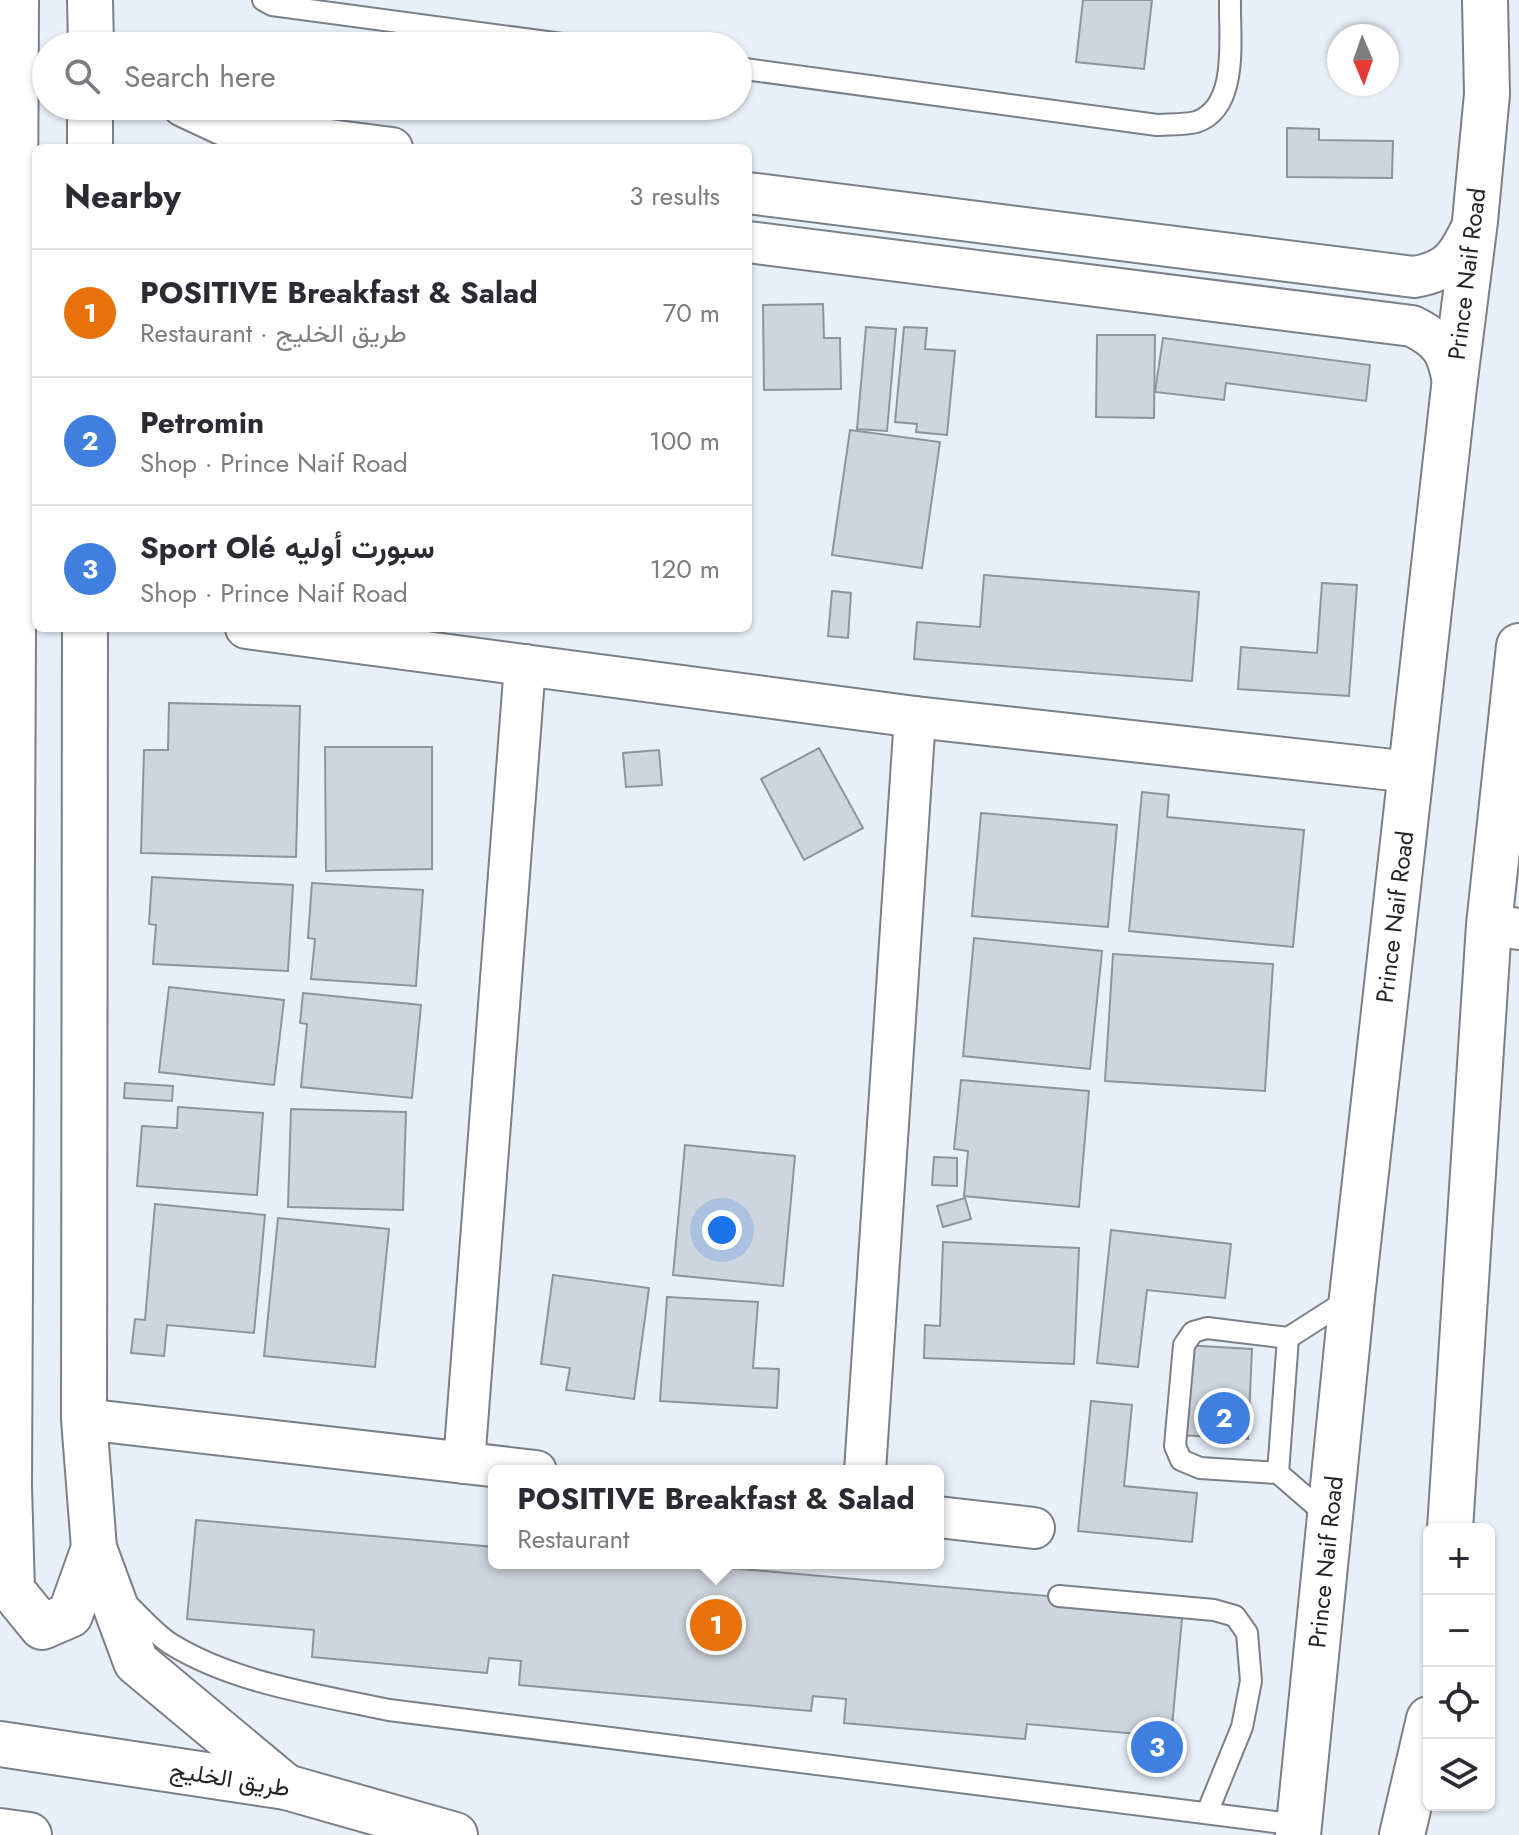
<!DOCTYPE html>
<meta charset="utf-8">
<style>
:root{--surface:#fff;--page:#f2f2f3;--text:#2b2b33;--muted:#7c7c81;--line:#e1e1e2;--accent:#bb5c12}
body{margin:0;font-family:Jost,Vazirmatn,sans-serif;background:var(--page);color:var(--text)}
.controls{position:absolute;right:24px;bottom:24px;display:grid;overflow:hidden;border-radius:12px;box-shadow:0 2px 6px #0004}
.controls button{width:72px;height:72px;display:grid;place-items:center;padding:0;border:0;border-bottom:2px solid var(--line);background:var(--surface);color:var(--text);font:40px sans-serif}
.compass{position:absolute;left:1327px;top:24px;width:72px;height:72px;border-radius:50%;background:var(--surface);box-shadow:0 2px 6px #0004;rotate:178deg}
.you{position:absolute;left:722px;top:1230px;width:28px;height:28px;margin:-20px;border:6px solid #fff;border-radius:50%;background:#1a73e8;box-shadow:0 0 0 12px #1a73e833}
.badge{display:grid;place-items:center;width:52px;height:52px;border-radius:50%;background:var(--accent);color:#fff;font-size:26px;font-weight:700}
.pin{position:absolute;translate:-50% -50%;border:4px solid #fff;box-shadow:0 2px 8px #0006}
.popup{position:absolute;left:488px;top:1465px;width:456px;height:104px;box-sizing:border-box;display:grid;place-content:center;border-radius:12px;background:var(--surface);filter:drop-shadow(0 2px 6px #0005);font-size:26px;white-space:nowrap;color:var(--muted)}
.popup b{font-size:30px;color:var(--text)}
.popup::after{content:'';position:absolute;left:50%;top:100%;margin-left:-16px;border:16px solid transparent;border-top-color:var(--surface)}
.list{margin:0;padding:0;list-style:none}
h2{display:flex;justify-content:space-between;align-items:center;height:104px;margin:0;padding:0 32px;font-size:34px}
h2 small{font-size:26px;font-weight:400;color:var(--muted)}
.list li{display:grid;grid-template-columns:52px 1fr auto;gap:24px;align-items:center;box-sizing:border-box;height:128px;padding:0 32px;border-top:2px solid var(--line)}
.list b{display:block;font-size:30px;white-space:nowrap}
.list p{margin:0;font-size:26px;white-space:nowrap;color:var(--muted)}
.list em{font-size:26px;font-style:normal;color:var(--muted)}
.icon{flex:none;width:44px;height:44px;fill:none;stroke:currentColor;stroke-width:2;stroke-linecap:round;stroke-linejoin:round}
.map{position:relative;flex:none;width:1519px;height:1835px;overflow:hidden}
.search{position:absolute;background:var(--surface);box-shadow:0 2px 6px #0004;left:32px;top:32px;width:720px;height:88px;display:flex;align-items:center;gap:20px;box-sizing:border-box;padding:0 28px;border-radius:44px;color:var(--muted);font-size:30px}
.panel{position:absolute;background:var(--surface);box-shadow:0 2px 6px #0004;left:32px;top:144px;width:720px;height:488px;border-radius:12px}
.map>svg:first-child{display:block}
.building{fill:#cfd5de;stroke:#8e939c;stroke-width:2}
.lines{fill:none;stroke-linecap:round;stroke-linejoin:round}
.lane-casing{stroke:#7a7f88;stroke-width:24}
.street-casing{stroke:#7a7f88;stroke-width:44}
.secondary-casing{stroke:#7a7f88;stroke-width:48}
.primary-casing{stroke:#7a7f88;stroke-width:48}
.lane{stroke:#fff;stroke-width:20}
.street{stroke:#fff;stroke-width:40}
.secondary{stroke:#fff;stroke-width:44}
.primary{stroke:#fff;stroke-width:44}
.labels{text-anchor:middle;stroke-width:6;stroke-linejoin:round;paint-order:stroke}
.street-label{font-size:24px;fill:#222427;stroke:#fff}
</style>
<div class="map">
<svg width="1519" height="1835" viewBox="0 0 1519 1835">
<rect width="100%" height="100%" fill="#e9eff8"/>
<g class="building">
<path d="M1083,0H1152L1144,69L1076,62Z"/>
<path d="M1287,128L1319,129V140L1393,141L1392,178L1287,177Z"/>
<path d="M823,304L824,338H840L841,389L764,390L763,305Z"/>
<path d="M866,327L896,329L887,431L857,429Z"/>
<path d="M904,327L927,328L925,349L955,351L947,435L916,432L917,424L895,422Z"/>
<path d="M1097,335H1155L1154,418L1096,417Z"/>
<path d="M1163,338L1370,365L1366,401L1226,383L1224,400L1155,392Z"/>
<path d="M850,430L940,442L922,568L832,555Z"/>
<path d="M984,575L1199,592L1192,681L914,659L917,622L980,627Z"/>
<path d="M1322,583L1357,585L1349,696L1238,689L1241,647L1317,653Z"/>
<path d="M832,591L851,593L848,638L828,636Z"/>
<path d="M169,703L300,706L296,857L141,853L144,750H168Z"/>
<path d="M325,747H432V869L326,871Z"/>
<path d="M819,748L863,828L804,860L761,779Z"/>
<path d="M659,750L662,785L626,787L623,753Z"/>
<path d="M1142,792L1169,795L1167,817L1304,830L1293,947L1129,931Z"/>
<path d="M981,813L1117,825L1108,927L972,916Z"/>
<path d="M152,877L293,885L288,971L153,964L156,925L149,924Z"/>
<path d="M312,883L423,890L416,986L311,979L315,939L308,938Z"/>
<path d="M974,938L1102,951L1090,1069L963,1056Z"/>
<path d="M1113,954L1273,964L1265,1091L1105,1081Z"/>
<path d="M169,987L284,1000L274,1085L159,1072Z"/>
<path d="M303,993L421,1005L412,1098L301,1087L307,1024L300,1023Z"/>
<path d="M961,1080L1089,1091L1079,1207L964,1196L968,1151L954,1149Z"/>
<path d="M125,1083L173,1086L172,1101L124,1098Z"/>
<path d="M178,1107L263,1113L257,1195L137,1186L142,1126L177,1128Z"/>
<path d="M291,1109L406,1112L403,1210L288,1207Z"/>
<path d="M685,1145L795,1156L783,1286L673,1275Z"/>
<path d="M934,1157L957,1158V1186L932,1185Z"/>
<path d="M965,1198L971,1219L943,1227L937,1206Z"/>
<path d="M155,1204L265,1215L254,1333L167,1325L164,1356L131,1353L135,1319L145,1320Z"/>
<path d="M278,1218L389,1229L375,1367L264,1356Z"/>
<path d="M1111,1230L1231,1244L1225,1298L1147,1290L1138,1367L1097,1363Z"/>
<path d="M943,1242L1079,1248L1074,1364L924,1358L925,1325L940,1326Z"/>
<path d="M553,1275L649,1288L634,1399L566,1390L570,1368L541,1364Z"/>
<path d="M667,1297L758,1302L753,1368L779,1369L777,1408L660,1401Z"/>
<path d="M1184,1345L1252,1349L1248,1439L1179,1435Z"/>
<path d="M1091,1401L1132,1405L1124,1486L1197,1493L1192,1542L1078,1531Z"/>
<path d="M196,1520L494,1547V1563H675L1183,1608L1171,1737L1027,1724L1025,1739L844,1723L846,1699L813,1696L811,1711L519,1685L521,1661L489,1658L487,1673L312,1657L314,1630L187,1619Z"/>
</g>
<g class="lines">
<g class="lane-casing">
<g id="lane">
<path d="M263,0L272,5L577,46"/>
<path d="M738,68L1157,125C1169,124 1185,125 1196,122C1240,108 1229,35 1230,0"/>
<path d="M1278,1473L1288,1338"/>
<path d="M1330,1518L1278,1473L1200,1468L1181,1460L1175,1446L1184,1345L1193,1332L1207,1328L1288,1338L1352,1297"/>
<path d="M1059,1596L1214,1610L1235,1616L1247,1633L1251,1681L1242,1727L1207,1813"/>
<path d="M125,1602C140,1616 155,1634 171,1644C234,1683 318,1695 389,1710L1299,1825"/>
</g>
</g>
<g class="street-casing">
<g id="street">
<path d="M183,106L228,127L392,148"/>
<path d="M748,193L1414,277C1452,271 1459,254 1475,221"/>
<path d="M748,242L1412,326C1443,341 1448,353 1454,387"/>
<path d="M246,628L915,717L1411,772"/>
<path d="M1489,925L1519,929"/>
<path d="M84,1419L536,1471"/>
<path d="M464,1463L525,665"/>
<path d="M865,1471L915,717"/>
<path d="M938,1517L1034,1528"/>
</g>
</g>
<g class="secondary-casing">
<g id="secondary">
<path d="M90,0L91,46"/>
<path d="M90,148V106"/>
<path d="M85,628L84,1419L94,1548L136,1662L286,1787"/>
<path d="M9,1486L12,1590L42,1627L70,1615L94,1548"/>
<path d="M0,1495L9,1486L16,0"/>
</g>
</g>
<g class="primary-casing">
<g id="primary">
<path d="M1450,1529L1489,925L1519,646"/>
<path d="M0,1744L286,1787L455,1835"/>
<path d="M0,1831L29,1835"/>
<path d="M1298,1835L1352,1297L1454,387L1475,221L1487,94L1485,0"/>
<path d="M1402,1835L1429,1719"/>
</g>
</g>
<use href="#lane" class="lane"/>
<use href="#street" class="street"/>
<use href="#secondary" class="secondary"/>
<use href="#primary" class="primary"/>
</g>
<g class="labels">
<g class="street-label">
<text transform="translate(1467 274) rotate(-83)" y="8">Prince Naif Road</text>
<text transform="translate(1395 917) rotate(-83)" y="8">Prince Naif Road</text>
<text transform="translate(1326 1562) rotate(-84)" y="8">Prince Naif Road</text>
<text transform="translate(230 1779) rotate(9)" y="8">طريق الخليج</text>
</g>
</g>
</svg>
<div class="controls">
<button>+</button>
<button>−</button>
<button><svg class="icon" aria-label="locate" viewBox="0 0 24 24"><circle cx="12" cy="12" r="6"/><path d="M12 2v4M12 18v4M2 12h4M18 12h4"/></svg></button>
<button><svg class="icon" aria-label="layers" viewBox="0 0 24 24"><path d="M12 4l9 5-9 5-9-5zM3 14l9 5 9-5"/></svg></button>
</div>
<svg class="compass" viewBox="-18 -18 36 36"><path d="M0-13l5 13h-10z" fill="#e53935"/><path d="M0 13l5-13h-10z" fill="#7c7c81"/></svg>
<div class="you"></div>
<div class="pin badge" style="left:716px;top:1625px;background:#e8710a">1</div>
<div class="popup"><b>POSITIVE Breakfast &amp; Salad</b>Restaurant</div>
<div class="pin badge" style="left:1224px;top:1418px;background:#3f7fe0">2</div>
<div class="pin badge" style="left:1157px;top:1747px;background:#3f7fe0">3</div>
<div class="search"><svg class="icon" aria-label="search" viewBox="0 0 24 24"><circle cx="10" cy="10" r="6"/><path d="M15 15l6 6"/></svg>Search here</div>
<section class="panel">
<h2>Nearby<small>3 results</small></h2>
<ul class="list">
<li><span class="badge" style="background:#e8710a">1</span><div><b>POSITIVE Breakfast &amp; Salad</b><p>Restaurant · طريق الخليج</p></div><em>70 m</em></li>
<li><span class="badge" style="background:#3f7fe0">2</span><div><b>Petromin</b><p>Shop · Prince Naif Road</p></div><em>100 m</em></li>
<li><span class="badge" style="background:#3f7fe0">3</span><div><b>Sport Olé سبورت أوليه</b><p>Shop · Prince Naif Road</p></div><em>120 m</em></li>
</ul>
</section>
</div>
